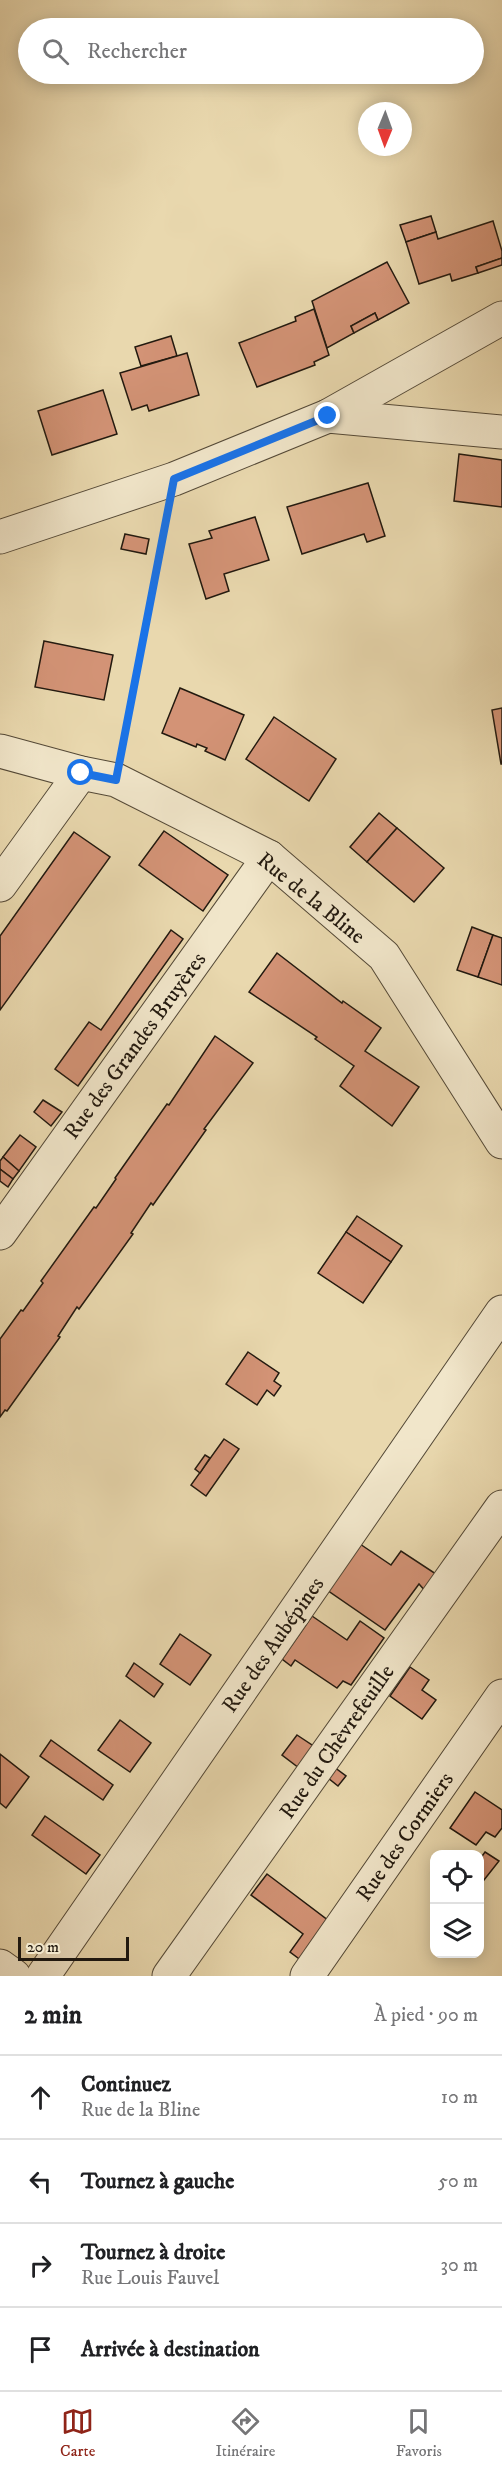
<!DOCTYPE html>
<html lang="fr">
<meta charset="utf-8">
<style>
:root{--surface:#fff;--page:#f6f6f6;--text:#202124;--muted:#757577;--line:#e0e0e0;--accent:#8f2418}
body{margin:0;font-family:"IM FELL DW Pica",serif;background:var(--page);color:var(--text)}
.controls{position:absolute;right:18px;bottom:18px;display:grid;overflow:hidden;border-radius:12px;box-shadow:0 3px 15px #0003}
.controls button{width:54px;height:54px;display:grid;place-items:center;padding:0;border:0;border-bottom:2px solid var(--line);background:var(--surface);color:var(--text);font:30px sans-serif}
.compass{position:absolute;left:358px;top:102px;width:54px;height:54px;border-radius:50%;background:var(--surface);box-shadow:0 3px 15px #0003;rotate:181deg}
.scale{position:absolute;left:18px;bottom:15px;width:111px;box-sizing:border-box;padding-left:6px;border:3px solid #22190f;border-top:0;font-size:16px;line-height:21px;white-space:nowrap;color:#22190f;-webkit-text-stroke:4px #f1e6ca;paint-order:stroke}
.stop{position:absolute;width:18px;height:18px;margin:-14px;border:4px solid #1a73e8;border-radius:50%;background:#fff}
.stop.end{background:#1a73e8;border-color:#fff;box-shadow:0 2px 6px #0008}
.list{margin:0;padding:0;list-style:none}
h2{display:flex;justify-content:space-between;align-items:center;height:78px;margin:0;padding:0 24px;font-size:26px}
h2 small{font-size:20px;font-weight:400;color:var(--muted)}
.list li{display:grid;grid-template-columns:39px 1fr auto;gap:18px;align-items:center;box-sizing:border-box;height:84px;padding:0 24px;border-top:2px solid var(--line)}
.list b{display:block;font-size:22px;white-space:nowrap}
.list p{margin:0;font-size:20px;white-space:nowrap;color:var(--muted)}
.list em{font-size:20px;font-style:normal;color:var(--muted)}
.icon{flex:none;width:33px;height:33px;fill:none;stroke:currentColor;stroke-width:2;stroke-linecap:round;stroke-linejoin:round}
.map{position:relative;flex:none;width:502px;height:1976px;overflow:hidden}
.search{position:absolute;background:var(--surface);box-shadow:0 3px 15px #0003;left:18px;right:18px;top:18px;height:66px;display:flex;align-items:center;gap:15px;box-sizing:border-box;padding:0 21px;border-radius:33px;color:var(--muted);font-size:22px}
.sheet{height:414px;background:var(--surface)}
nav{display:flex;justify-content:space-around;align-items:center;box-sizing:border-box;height:84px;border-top:2px solid var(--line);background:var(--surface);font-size:16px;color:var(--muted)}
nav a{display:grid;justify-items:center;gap:3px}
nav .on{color:var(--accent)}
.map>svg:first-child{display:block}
.building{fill:#d39376;stroke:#22190f;stroke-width:1.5}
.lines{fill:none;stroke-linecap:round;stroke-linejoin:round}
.street-casing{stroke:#544937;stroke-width:35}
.path{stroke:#22190f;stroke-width:4;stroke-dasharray:4.5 3;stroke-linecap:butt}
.street{stroke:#f1e6ca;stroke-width:33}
.route{stroke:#1a73e8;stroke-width:8}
.labels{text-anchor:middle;stroke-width:5;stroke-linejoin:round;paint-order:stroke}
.street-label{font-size:22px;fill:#22190f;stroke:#f1e6ca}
</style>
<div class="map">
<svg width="502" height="1976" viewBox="0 0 502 1976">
<rect width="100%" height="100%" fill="#e9d8ae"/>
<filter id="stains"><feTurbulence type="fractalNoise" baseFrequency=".00333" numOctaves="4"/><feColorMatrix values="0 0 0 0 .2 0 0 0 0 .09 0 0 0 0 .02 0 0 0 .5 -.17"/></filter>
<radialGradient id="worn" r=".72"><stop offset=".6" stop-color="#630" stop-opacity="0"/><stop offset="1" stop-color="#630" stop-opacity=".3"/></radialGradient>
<g class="building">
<path d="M431,216L436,232L406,242L400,225Z"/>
<path d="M493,221L502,251V258L476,267L478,273L452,281L450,274L419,284L406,242L436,232L438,239Z"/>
<path d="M502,258V265L478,273L476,267Z"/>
<path d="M387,262L409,303L378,320L375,313L351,326L354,333L327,348L312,301Z"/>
<path d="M314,309L329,355L314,362L315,365L257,387L239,343L296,321L295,317Z"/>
<path d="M375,313L378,320L354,333L351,326Z"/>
<path d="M171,336L177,356L141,366L135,347Z"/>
<path d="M187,353L199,395L149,411L147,405L132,410L120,373Z"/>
<path d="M103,390L117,434L52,455L38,411Z"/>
<path d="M459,454L502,460V507L454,501Z"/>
<path d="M368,483L385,536L367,542L364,534L302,554L287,507Z"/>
<path d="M255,517L269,560L224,574L229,591L206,599L189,544L212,538L209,531Z"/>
<path d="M125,534L149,539L146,554L121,549Z"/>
<path d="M44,641L113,655L104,700L35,687Z"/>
<path d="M180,688L244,715L225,760L205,751L207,748L197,744L196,747L162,733Z"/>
<path d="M502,708V764H501L492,710Z"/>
<path d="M274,717L336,759L309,801L246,759Z"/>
<path d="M379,813L397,828L367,862L350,847Z"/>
<path d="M397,828L444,868L414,902L367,862Z"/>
<path d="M164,831L228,875L203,911L139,865Z"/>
<path d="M74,832L110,857L0,1010V936Z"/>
<path d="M472,927L493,935L478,977L457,970Z"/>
<path d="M171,930L183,939L78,1086L55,1069L89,1022L101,1030Z"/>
<path d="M493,935L502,938V985L478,977Z"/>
<path d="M277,953L342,1003L343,1001L381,1028L365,1051L419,1087L392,1126L340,1086L354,1066L315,1039L317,1037L249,992Z"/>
<path d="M215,1036L253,1063L204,1129L206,1130L153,1205L151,1203L131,1233L133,1234L79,1309L77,1307L58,1336L60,1337L7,1411L5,1410L0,1417V1339L21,1310L23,1311L43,1283L41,1281L94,1207L96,1208L116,1179L115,1178L167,1104L169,1105Z"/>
<path d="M43,1100L62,1112L51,1126L34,1112Z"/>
<path d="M20,1135L36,1147L19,1171L3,1157Z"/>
<path d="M3,1157L19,1171L13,1179L0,1169V1161Z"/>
<path d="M0,1169L13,1179L8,1187L0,1181Z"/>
<path d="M357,1216L402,1246L391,1262L346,1232Z"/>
<path d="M346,1232L391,1262L363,1303L318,1273Z"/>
<path d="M248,1352L279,1373L274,1381L281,1386L274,1396L267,1390L257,1405L226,1384Z"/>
<path d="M224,1439L239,1449L206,1496L191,1485Z"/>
<path d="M205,1455L210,1458L200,1473L195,1469Z"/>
<path d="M360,1544L391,1565L401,1551L439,1576L427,1593L419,1584L385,1630L327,1590Z"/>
<path d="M312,1616L347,1640L360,1621L384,1638L351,1685L343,1681L337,1688L295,1660L291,1666L282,1659Z"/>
<path d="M180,1634L211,1655L190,1685L160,1664Z"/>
<path d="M134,1663L163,1684L154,1697L126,1676Z"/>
<path d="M410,1667L429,1680L422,1690L436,1700L422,1719L390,1696Z"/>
<path d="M120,1720L151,1743L130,1772L98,1750Z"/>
<path d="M297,1735L315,1747L299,1768L282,1755Z"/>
<path d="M51,1740L113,1785L103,1800L40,1756Z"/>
<path d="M0,1754L29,1777L6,1808L0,1803Z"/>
<path d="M330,1764L346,1776L338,1786L323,1774Z"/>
<path d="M475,1792L502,1810V1828L495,1837L486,1832L476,1845L450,1828Z"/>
<path d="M45,1816L100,1855L86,1874L32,1835Z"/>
<path d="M485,1852L499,1861L480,1885V1859Z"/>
<path d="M267,1874L329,1921L302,1961L290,1952L303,1934L251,1895Z"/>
</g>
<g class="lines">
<g class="street-casing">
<g id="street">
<path d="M328,416L502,432"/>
<path d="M0,537L174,479L328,416L502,318"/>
<path d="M0,751L81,773L116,780L269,857L384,956L502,1142"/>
<path d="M0,885L81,773"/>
<path d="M0,1233L269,857"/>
<path d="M0,1966L14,1976"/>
<path d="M43,1976L502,1312"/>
<path d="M169,1976L502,1507"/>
<path d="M307,1976L502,1696"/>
</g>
</g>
<path class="path" d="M123,746L167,518"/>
<use href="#street" class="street"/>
</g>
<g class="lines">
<path class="route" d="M81,773L116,780L174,479L328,416"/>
</g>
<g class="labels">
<g class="street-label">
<text transform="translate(312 897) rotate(39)" y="8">Rue de la Bline</text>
<text transform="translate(134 1045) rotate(-54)" y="8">Rue des Grandes Bruyères</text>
<text transform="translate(272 1644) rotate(-55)" y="8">Rue des Aubépines</text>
<text transform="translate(336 1741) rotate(-55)" y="8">Rue du Chèvrefeuille</text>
<text transform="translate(404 1836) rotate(-55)" y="8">Rue des Cormiers</text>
</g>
</g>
<rect width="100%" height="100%" filter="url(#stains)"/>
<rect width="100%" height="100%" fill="url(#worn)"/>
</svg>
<div class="controls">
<button><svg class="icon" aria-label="locate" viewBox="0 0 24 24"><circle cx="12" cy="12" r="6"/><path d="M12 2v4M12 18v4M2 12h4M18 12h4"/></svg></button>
<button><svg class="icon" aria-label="layers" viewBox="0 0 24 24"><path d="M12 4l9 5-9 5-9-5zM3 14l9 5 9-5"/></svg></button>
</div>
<svg class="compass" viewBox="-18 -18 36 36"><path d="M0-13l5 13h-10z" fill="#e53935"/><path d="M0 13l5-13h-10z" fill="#757577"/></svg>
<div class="scale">20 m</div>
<div class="stop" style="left:81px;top:773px"></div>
<div class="stop end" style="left:328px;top:416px"></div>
<div class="search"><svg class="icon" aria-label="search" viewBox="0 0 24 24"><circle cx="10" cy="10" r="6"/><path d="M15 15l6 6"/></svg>Rechercher</div>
</div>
<section class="sheet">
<h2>2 min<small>À pied · 90 m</small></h2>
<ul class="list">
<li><svg class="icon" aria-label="ahead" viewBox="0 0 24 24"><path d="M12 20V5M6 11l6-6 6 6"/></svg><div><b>Continuez</b><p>Rue de la Bline</p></div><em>10 m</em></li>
<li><svg class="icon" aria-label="left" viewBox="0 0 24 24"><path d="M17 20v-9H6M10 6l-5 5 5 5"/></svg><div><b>Tournez à gauche</b></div><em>50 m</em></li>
<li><svg class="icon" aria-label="right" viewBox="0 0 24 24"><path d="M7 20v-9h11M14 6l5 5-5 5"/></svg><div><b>Tournez à droite</b><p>Rue Louis Fauvel</p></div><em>30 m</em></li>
<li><svg class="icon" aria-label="arrive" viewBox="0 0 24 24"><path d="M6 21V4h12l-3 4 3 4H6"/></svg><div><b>Arrivée à destination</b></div></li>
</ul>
</section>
<nav>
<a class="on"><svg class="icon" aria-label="map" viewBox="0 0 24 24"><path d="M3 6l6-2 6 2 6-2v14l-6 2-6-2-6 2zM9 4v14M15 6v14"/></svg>Carte</a>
<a><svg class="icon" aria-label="directions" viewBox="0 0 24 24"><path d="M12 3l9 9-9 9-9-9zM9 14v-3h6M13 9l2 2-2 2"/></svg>Itinéraire</a>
<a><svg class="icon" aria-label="saved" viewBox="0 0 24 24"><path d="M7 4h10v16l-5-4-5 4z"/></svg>Favoris</a>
</nav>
